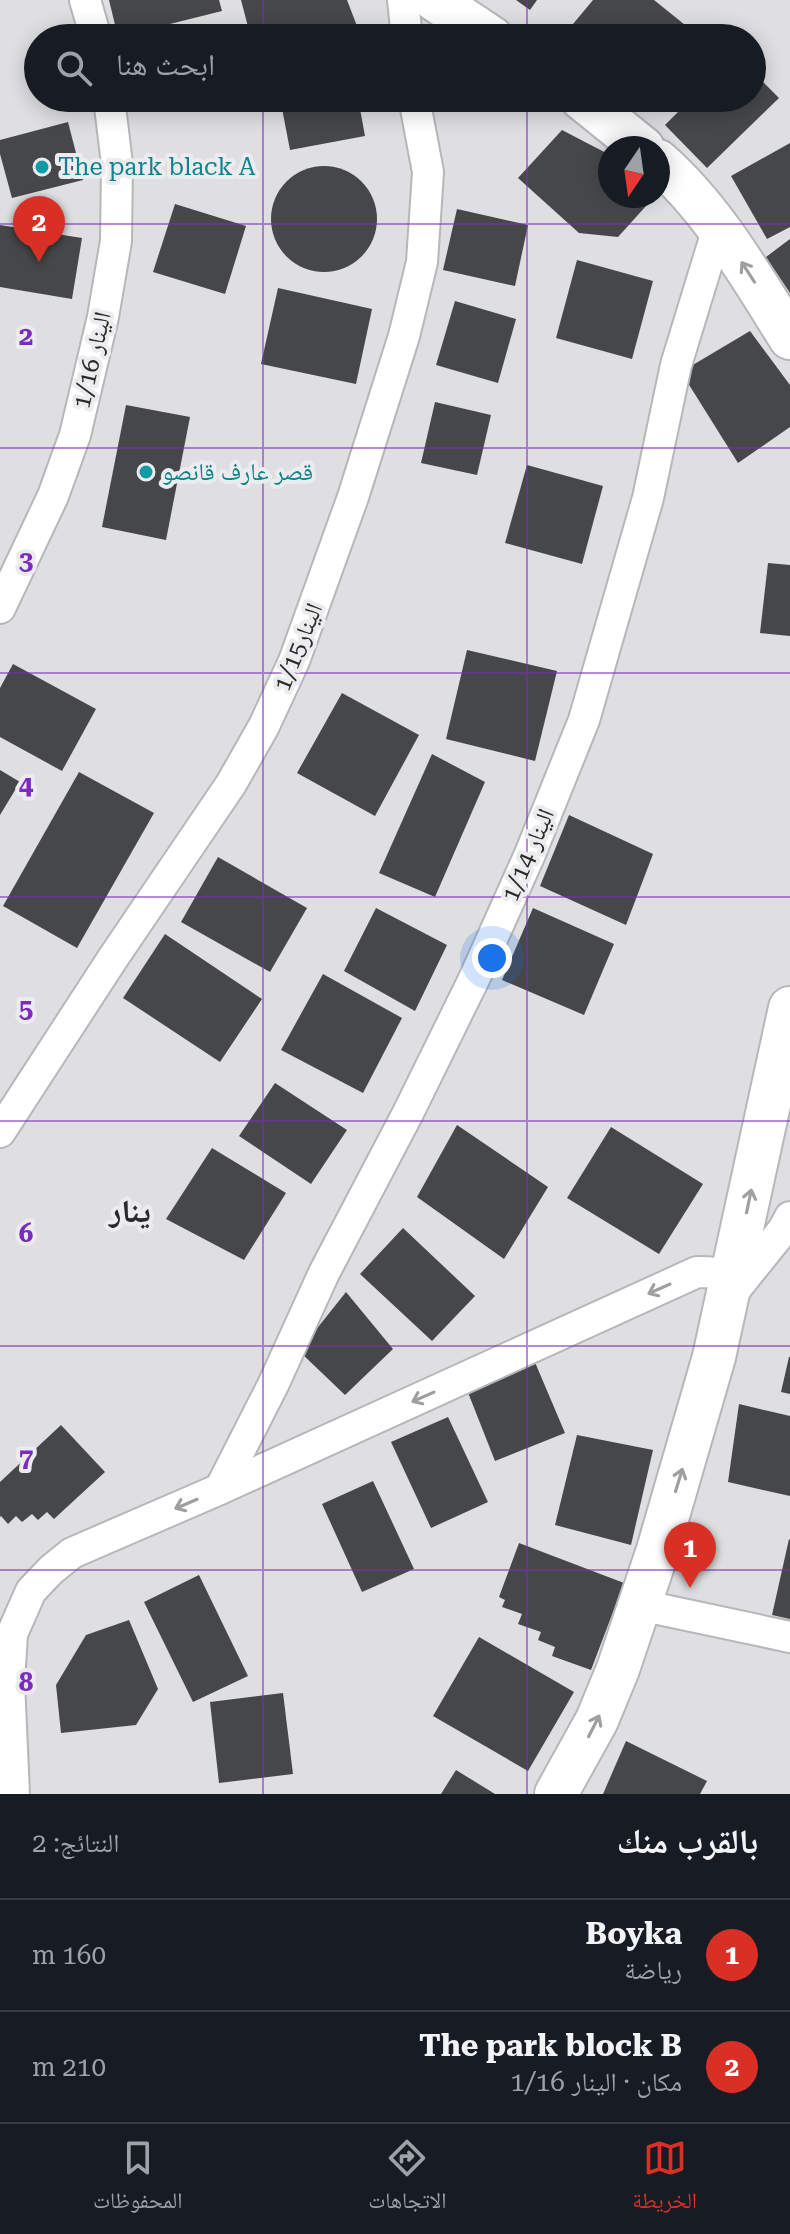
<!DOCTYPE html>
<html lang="ar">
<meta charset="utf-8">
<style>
:root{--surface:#171b24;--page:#242831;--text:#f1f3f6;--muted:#9ea1a6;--line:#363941;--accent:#d93025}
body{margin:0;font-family:"Roboto Serif","Noto Naskh Arabic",serif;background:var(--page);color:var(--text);direction:rtl}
.compass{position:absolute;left:598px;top:136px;width:72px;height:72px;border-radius:50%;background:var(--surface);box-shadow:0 4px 20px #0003;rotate:193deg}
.you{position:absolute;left:492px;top:958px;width:28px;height:28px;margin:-20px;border:6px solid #fff;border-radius:50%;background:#1a73e8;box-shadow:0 0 0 12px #1a73e833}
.badge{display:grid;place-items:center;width:52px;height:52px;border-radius:50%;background:var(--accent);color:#fff;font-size:26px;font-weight:700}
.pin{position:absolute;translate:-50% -66px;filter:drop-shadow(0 2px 4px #0008)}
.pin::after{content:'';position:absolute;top:42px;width:28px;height:24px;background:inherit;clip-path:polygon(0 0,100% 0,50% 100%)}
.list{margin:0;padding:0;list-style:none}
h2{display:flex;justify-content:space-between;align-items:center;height:104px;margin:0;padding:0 32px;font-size:34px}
h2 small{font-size:26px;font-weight:400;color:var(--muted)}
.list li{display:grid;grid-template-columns:52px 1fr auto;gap:24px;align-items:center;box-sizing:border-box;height:112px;padding:0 32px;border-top:2px solid var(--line)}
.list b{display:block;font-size:30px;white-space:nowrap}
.list p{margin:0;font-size:26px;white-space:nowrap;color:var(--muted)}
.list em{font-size:26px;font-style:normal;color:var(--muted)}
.icon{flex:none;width:44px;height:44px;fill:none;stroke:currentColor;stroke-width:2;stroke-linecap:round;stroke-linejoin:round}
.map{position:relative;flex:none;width:790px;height:1794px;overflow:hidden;direction:ltr}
.search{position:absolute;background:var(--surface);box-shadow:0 4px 20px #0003;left:24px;right:24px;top:24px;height:88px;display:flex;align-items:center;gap:20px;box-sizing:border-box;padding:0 28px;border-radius:44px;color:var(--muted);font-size:30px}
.sheet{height:328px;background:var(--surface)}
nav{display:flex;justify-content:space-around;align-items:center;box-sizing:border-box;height:112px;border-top:2px solid var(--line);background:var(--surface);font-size:22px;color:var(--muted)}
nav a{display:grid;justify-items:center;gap:4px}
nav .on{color:var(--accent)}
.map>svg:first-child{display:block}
.building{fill:#464748}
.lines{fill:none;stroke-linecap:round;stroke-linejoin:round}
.minor-casing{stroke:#b6b7b9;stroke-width:34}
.secondary-casing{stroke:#b6b7b9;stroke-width:46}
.minor{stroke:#fff;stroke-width:30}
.secondary{stroke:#fff;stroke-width:42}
.oneway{stroke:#9f9f9f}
.grid{fill:none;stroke:#7b2cbf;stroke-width:2;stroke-opacity:0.55}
.culture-dot{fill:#0f9aa8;stroke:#ececee;stroke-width:3}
.labels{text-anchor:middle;stroke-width:8;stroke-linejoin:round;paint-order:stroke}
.culture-label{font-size:24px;fill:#0d838f;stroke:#ececee;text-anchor:start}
.street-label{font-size:24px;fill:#29292a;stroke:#ececee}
.district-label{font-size:32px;font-weight:bold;fill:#29292b;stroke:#ececee}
.grid-label{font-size:26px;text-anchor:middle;font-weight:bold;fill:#7b2cbf;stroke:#ececee;stroke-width:8;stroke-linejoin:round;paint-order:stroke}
</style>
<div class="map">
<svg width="790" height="1794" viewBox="0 0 790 1794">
<rect width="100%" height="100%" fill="#dfdfe1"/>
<g class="building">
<path d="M109,0H219L222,11L118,37Z"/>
<path d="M241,0H347L357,26L292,38H251Z"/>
<path d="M516,0H537L530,10Z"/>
<path d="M593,0H654L695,33L690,38H578L568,30Z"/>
<path d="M752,71L779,98L707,168L665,125L692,98H752Z"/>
<path d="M280,98H358L365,136L290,150Z"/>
<path d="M68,122L83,180L12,198L0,154V140Z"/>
<path d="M562,130L610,155V196H639L646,206L618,237L579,233L518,178Z"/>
<path d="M790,143V227L767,239L731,176Z"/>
<circle cx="324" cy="219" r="53"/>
<path d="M175,204L246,226L225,294L153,272Z"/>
<path d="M457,209L528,225L515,286L443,270Z"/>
<path d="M0,225L82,238L72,299L0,287Z"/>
<path d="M790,239V293L766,257Z"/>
<path d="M577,260L653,281L632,359L556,338Z"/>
<path d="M278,288L372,309L356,384L261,364Z"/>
<path d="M455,301L516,319L498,383L436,365Z"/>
<path d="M750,331L790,385V427L738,463L681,372Z"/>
<path d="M435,402L491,415L477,475L421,463Z"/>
<path d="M126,405L190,417L166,540L102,527Z"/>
<path d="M527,465L603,486L582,564L505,543Z"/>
<path d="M768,563L790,565V636L760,633Z"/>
<path d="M467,650L557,671L535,761L446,739Z"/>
<path d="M13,664L96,709L62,771L0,737V688Z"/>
<path d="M342,693L419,735L375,816L297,773Z"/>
<path d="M432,754L485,782L435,897L379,873Z"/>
<path d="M0,770L20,782L0,815Z"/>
<path d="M79,772L154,813L77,948L3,906Z"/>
<path d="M569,815L653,854L626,925L540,886Z"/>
<path d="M218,857L307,908L270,972L181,922Z"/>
<path d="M376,908L447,945L415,1011L344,971Z"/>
<path d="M533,908L614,944L584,1015L502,980Z"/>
<path d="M165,934L262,999L220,1062L123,998Z"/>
<path d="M323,974L402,1018L363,1093L281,1050Z"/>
<path d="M275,1083L347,1130L311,1184L239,1136Z"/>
<path d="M457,1125L548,1187L504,1259L417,1197Z"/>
<path d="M611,1127L703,1184L659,1254L567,1198Z"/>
<path d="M212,1148L286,1193L244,1260L166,1219Z"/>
<path d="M403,1228L475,1296L432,1341L360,1274Z"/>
<path d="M346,1292L393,1349L345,1395L299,1351Z"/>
<path d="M789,1357H790V1394L781,1392Z"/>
<path d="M534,1360L565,1433L495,1461L467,1390Z"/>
<path d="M739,1404L790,1416V1496L728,1482Z"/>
<path d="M448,1417L488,1502L431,1528L391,1442Z"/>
<path d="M61,1425L105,1472L54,1519L47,1512L38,1520L32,1514L22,1522L16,1516L8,1524L1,1516L0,1517V1482Z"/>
<path d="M577,1435L653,1450L631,1545L555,1525Z"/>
<path d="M373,1481L414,1569L362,1592L322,1504Z"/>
<path d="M789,1539L790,1540V1619L772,1615Z"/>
<path d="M519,1543L624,1583L591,1670L552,1656L555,1647L538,1640L541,1632L518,1624L522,1614L502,1607L505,1600L499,1597Z"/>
<path d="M199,1575L248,1676L193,1702L144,1602Z"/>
<path d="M129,1620L158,1689L136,1725L61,1733L56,1685L86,1635Z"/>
<path d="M479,1637L574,1692L528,1771L433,1716Z"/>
<path d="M283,1693L293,1774L219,1783L210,1702Z"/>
<path d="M626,1741L707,1781L700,1794H603Z"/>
<path d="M456,1770L495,1794H441Z"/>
</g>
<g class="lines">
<g class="minor-casing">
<g id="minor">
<path d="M85,0L96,38"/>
<path d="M403,0L407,38"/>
<path d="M0,608L53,496L75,435L103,317L116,241L117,164L109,98"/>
<path d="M0,1132L113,958L231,784L264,726L294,661L353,497L404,336L422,262L428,172L414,98"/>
<path d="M730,1296L783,1230L790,1217"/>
<path d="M220,1489L273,1385L324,1273L408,1113L474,979L530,854L584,720L648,498L676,365L718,228"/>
<path d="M640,1605L790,1637"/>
<path d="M14,1794L9,1682L12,1634L31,1591L51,1570L72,1553L220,1489L697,1272C710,1272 720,1272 732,1280"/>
</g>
</g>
<g class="secondary-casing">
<g id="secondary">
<path d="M435,0L492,38"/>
<path d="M581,98L643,148"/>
<path d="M658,161C713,209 751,276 790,338"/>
<path d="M556,1794L597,1720L618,1669L658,1550L714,1357L790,1008"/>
</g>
</g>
<use href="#minor" class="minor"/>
<use href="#secondary" class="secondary"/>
</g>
<defs><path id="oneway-shaft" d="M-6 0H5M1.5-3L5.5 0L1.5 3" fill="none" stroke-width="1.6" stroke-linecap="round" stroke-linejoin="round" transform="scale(2)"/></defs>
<g class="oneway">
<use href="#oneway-shaft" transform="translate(748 272) rotate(-123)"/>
<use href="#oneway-shaft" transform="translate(749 1201) rotate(-78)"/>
<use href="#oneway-shaft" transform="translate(659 1289) rotate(156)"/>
<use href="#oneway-shaft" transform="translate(423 1397) rotate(156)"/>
<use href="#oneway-shaft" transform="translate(679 1480) rotate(-73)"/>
<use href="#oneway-shaft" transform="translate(186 1504) rotate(157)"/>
<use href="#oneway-shaft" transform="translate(594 1726) rotate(-63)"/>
</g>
<path class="grid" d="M263,0V38M527,0V38M263,98V1794M527,98V1794M0,224H790M0,448H790M0,673H790M0,897H790M0,1121H790M0,1346H790M0,1570H790"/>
<g class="culture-dot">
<circle cx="42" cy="167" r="8"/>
<circle cx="146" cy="472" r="8"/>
</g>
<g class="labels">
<g class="culture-label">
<text x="58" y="175">The park black A</text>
<text x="162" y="480">قصر عارف قانصو</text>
</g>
<g class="street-label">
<text transform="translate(92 360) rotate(-77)" y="8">الينار 1/16</text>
<text transform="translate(298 647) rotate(-68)" y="8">الينار1/15</text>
<text transform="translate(528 855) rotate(-67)" y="8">الينار 1/14</text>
</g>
<g class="district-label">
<text x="130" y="1222">ينار</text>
</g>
</g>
<g class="grid-label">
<text x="26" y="345">2</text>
<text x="26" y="570">3</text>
<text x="26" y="794">4</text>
<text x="26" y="1018">5</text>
<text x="26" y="1242">6</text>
<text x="26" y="1467">7</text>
<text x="26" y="1691">8</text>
</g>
</svg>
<svg class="compass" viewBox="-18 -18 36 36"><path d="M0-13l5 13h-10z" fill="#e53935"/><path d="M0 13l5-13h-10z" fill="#9ea1a6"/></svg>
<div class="you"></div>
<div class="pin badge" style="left:690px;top:1588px">1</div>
<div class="pin badge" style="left:39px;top:262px">2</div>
<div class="search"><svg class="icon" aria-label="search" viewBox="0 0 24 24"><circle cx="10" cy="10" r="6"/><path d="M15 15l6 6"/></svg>ابحث هنا</div>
</div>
<section class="sheet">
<h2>بالقرب منك<small>النتائج: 2</small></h2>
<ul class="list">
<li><span class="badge">1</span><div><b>Boyka</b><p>رياضة</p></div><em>160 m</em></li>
<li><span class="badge">2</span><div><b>The park block B</b><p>مكان · الينار 1/16</p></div><em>210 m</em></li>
</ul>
</section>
<nav>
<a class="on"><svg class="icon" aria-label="map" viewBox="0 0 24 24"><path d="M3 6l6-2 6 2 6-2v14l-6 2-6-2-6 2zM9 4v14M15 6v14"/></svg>الخريطة</a>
<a><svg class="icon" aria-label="directions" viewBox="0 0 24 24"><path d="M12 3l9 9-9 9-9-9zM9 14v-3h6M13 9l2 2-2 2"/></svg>الاتجاهات</a>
<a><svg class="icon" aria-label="saved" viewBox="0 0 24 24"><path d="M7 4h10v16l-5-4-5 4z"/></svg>المحفوظات</a>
</nav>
